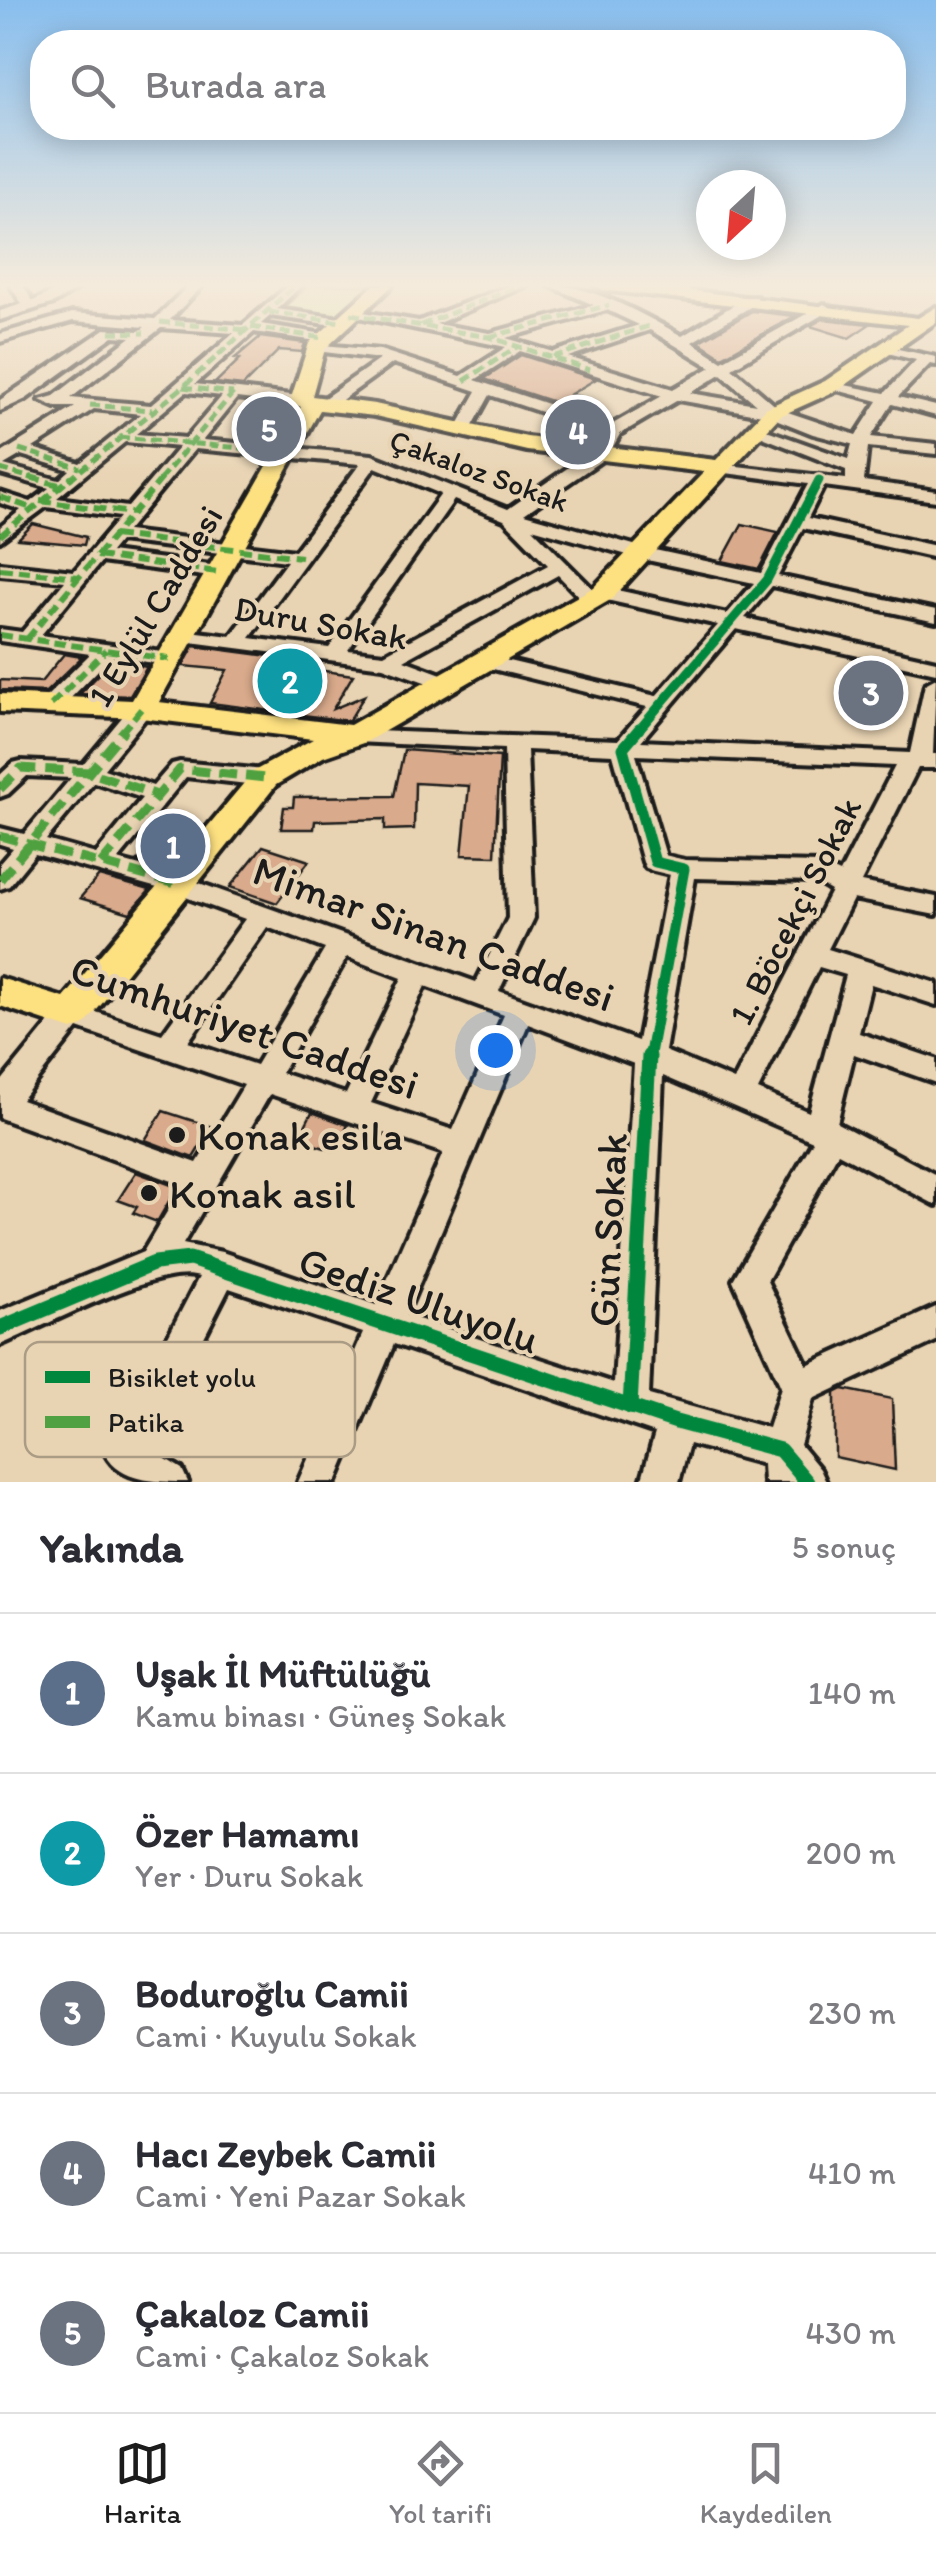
<!DOCTYPE html>
<html lang="tr">
<meta charset="utf-8">
<style>
:root{--surface:#fff;--page:#f2f2f3;--text:#2b2b33;--muted:#7c7c81;--line:#e1e1e2;--accent:#1c1c1c}
body{margin:0;font-family:Itim,sans-serif;background:var(--page);color:var(--text)}
.compass{position:absolute;left:696px;top:170px;width:90px;height:90px;border-radius:50%;background:var(--surface);box-shadow:0 5px 25px #0003;rotate:206deg}
.you{position:absolute;left:495px;top:1050px;width:35px;height:35px;margin:-25px;border:8px solid #fff;border-radius:50%;background:#1a73e8;box-shadow:0 0 0 15px #1a73e833}
.badge{display:grid;place-items:center;width:65px;height:65px;border-radius:50%;background:var(--accent);color:#fff;font-size:32px;font-weight:700}
.pin{position:absolute;translate:-50% -50%;border:5px solid #fff;box-shadow:0 2px 10px #0006}
.list{margin:0;padding:0;list-style:none}
h2{display:flex;justify-content:space-between;align-items:center;height:130px;margin:0;padding:0 40px;font-size:42px}
h2 small{font-size:32px;font-weight:400;color:var(--muted)}
.list li{display:grid;grid-template-columns:65px 1fr auto;gap:30px;align-items:center;box-sizing:border-box;height:160px;padding:0 40px;border-top:2px solid var(--line)}
.list b{display:block;font-size:38px;white-space:nowrap}
.list p{margin:0;font-size:32px;white-space:nowrap;color:var(--muted)}
.list em{font-size:32px;font-style:normal;color:var(--muted)}
.icon{flex:none;width:55px;height:55px;fill:none;stroke:currentColor;stroke-width:2;stroke-linecap:round;stroke-linejoin:round}
.map{position:relative;flex:none;width:936px;height:1482px;overflow:hidden}
.search{position:absolute;background:var(--surface);box-shadow:0 5px 25px #0003;left:30px;right:30px;top:30px;height:110px;display:flex;align-items:center;gap:25px;box-sizing:border-box;padding:0 35px;border-radius:40px;color:var(--muted);font-size:38px}
.sheet{height:930px;background:var(--surface)}
nav{display:flex;justify-content:space-around;align-items:center;box-sizing:border-box;height:140px;border-top:2px solid var(--line);background:var(--surface);font-size:28px;color:var(--muted)}
nav a{display:grid;justify-items:center;gap:5px}
nav .on{color:var(--accent)}
.map>svg:first-child{display:block}
.green{fill:#d3e69b;stroke:#78815c;stroke-width:2.5}
.building{fill:#d9aa8b;stroke:#1c1c1c;stroke-width:2.5}
.lines{fill:none;stroke-linecap:round;stroke-linejoin:round}
.minor-casing{stroke:#1c1c1c;stroke-width:8}
.major-casing{stroke:#1c1c1c;stroke-width:8}
.minor{fill:#e8d3b2;fill-rule:evenodd}
.major{fill:#fde080;fill-rule:evenodd}
.quiet-far2{stroke:#4fa141;stroke-width:5;stroke-dasharray:10 5;stroke-linecap:butt}
.quiet-far1{stroke:#4fa141;stroke-width:6;stroke-dasharray:12 6;stroke-linecap:butt}
.quiet{stroke:#4fa141;stroke-width:9;stroke-dasharray:18 9;stroke-linecap:butt}
.cycleway-far2-casing{stroke:#e8d3b2;stroke-width:14}
.cycleway-far1-casing{stroke:#e8d3b2;stroke-width:18}
.cycleway-casing{stroke:#e8d3b2;stroke-width:21}
.cycleway-far2{stroke:#00873e;stroke-width:9}
.cycleway-far1{stroke:#00873e;stroke-width:11}
.cycleway{stroke:#00873e;stroke-width:15}
.poi-dot{fill:#1c1c1c;stroke:#e8d3b2;stroke-width:4}
.labels{text-anchor:middle;stroke-width:8;stroke-linejoin:round;paint-order:stroke}
.far-street-label{font-size:30px;fill:#1c1c1c;stroke:#e8d3b2}
.street-label{font-size:35px;fill:#1c1c1c;stroke:#e8d3b2}
.near-street-label{font-size:42px;fill:#1c1c1c;stroke:#e8d3b2}
.near-poi-label{font-size:42px;fill:#1c1c1c;stroke:#e8d3b2;text-anchor:start}
.key{fill:#e8d3b2;stroke:#ab9c85;stroke-width:2.5}
.key-label{font-size:28px;fill:#1c1c1c}
</style>
<div class="map">
<svg width="936" height="1482" viewBox="0 0 936 1482">
<rect width="100%" height="100%" fill="#e8d3b2"/>
<filter id="ink" filterUnits="userSpaceOnUse"><feTurbulence type="fractalNoise" baseFrequency=".01" numOctaves="2"/><feDisplacementMap in="SourceGraphic" scale="20" xChannelSelector="R" yChannelSelector="G"/><feConvolveMatrix kernelMatrix="1 2 1 2 8 2 1 2 1" color-interpolation-filters="sRGB"/></filter>
<g filter="url(#ink)">
<path class="green" d="M309,285H379L340,320L281,311Z"/>
<g class="building">
<path d="M752,311L795,316L722,357L699,342Z"/>
<path d="M823,319L870,324L849,338L810,326Z"/>
<path d="M260,337L305,343L302,352L279,350L243,386L215,383L240,359L235,358Z"/>
<path d="M521,355L596,379L571,394L584,398L569,407L484,379Z"/>
<path d="M33,524L86,537L84,545L18,539Z"/>
<path d="M742,524L778,532L759,569L722,561Z"/>
<path d="M194,646L313,662L310,669L353,675L333,709L364,696L349,721L210,703L227,670L183,666Z"/>
<path d="M64,654L82,657L46,692L0,690V680L41,682Z"/>
<path d="M112,661L147,667L130,696L80,694Z"/>
<path d="M858,679L891,686L885,707L851,700Z"/>
<path d="M404,750L500,757L495,856L462,855L469,786L415,783L414,829L385,830V819L315,821L314,829H281L284,807H293L294,797L394,796Z"/>
<path d="M169,824L197,833L167,869L137,861Z"/>
<path d="M263,846L309,861L277,903L230,887Z"/>
<path d="M99,876L150,890L130,913L80,898Z"/>
<path d="M163,1111L212,1127L193,1158L145,1140Z"/>
<path d="M312,1112L348,1125L335,1151L298,1140Z"/>
<path d="M136,1172L177,1187L157,1222L133,1213L137,1207L118,1200Z"/>
<path d="M843,1389L892,1399L895,1470L835,1457V1393Z"/>
</g>
<g class="lines">
<g class="minor-casing">
<g id="minor">
<path d="M10,285H22L33,301L67,285H83L54,303L0,320V311L22,304Z"/>
<path d="M189,285H203L170,320L243,325L289,285H302L277,309L341,318L348,322L341,326L270,316L261,324L324,334L331,338L324,342L254,332L195,384L300,396L308,401L300,406L237,398L203,440L372,455L508,509L595,449L604,433L490,395L469,433H457L455,430L477,391L393,363L332,407H320V401L380,359L316,351L309,347L311,344L380,350L461,376L506,347L344,314L351,310L419,321L511,285H528L436,324L490,333L594,305L548,285C588,283 647,316 682,336L747,297H757V303L692,342L722,361L824,304L831,308L829,311L732,368L779,409L856,435L878,401L825,387V381L885,393L916,360L879,351V345L936,357V365L930,364L898,397L936,406V416L892,404L871,437L936,444V454L868,447L864,481L936,491V501L824,486L808,518L936,546V558L803,528L778,576L936,610V622L772,586L745,618L936,661V673L736,629L641,741L910,753L925,684L936,678L933,754H936V768H918L861,882L936,897V915L853,899L828,949L936,983V1005L871,984L859,1033L936,1059V1083L854,1054L837,1123L936,1175V1205L838,1153L767,1281L807,1365L936,1307V1341L813,1399L800,1445L820,1469L826,1482H764L763,1464L689,1444L679,1482H641L655,1433L394,1344L336,1482H298L363,1333L229,1288L148,1448L182,1469L188,1482C157,1482 120,1482 106,1455L199,1277C160,1264 42,1328 0,1345V1311L143,1252L183,1185L0,1118V1083L62,1007L72,1004L162,1034L245,919L172,892L35,854L9,886L0,889V863L13,848L0,844V828L24,834L71,778L27,776L8,794L0,797V775L13,763L21,761L83,764L133,704H149L152,709L149,714L104,769L153,786L172,764L180,762L265,770L277,778L265,786L186,777L118,860L188,879L476,982L508,918L504,749L355,742L347,740L344,735L347,730L618,740L647,707L481,666L478,662L488,656L656,696L718,625L602,599L600,604H586L558,575L404,660L455,679L458,684L455,689L447,690L383,667L175,640L172,636L182,630L231,636L287,561L119,541L110,552L218,566L228,572L218,578L101,562L41,635L169,653L179,659L169,665L111,657L59,710H43L40,705L43,700L90,654L0,641V629L22,632L65,581L0,575V563L74,571L120,517L46,507L0,541V527L21,510L0,503V492L31,502L49,488L0,474V454L75,407H56L40,400L54,396L131,337L113,336L26,399L0,411V400L105,329L139,331L145,327L73,321L0,342V334L72,313L155,319ZM607,310L639,325L553,352L506,338ZM161,328L234,333L151,405L71,398ZM650,330L711,367L673,389L568,357ZM520,351L662,396L611,425L475,380ZM721,374L756,404L690,393ZM186,392L222,396L186,438L136,434ZM678,400L768,416L813,434L852,444L848,459L761,428L747,431L846,470V479L712,463V471L718,472L808,484L761,573L641,547L524,514L608,456L620,434ZM94,409L141,414L80,463L33,448ZM125,442L179,447L128,507L57,498ZM195,449L360,464L295,551L127,531ZM21,455L70,470L59,480L4,465ZM375,467L441,494L329,648L250,638ZM454,500L504,520L548,565L384,654L348,650ZM532,528L638,558L754,583L727,614L603,587L595,591ZM527,750L613,754L643,862L646,868L670,874L638,1041L499,991L534,918ZM636,755L895,766L840,873L819,863L684,860L666,856ZM94,782L142,798L96,854L46,840ZM695,878L814,881L831,891L734,1080L665,1051ZM267,927L325,949L256,1065L188,1042ZM347,957L402,978L346,1094L281,1073ZM819,967L846,975L809,1112L758,1090ZM425,986L504,1015L453,1130L371,1103ZM528,1024L634,1064L614,1383L406,1315ZM78,1028L244,1085L197,1163L21,1100ZM663,1076L813,1141L733,1280L781,1387L768,1428L649,1395ZM270,1094L443,1153L376,1305L222,1252L183,1244Z"/>
</g>
</g>
<g class="major-casing">
<path id="major" d="M374,285H393L325,349L312,396L375,404L527,437L716,460L766,408L825,381L908,325L603,290L595,285H646L918,318L936,307V322L840,389L780,416L612,599L366,742L323,757L276,785L85,1025L72,1030L0,1006V978L64,998L254,771L313,739L141,718L0,712V694L132,700L301,407L290,401L309,343ZM320,410L375,416L527,451L704,472L594,587L350,725L159,702Z"/>
</g>
<use href="#minor" class="minor"/>
<use href="#major" class="major"/>
<g class="quiet-far2">
<path d="M269,312L341,322"/>
<path d="M351,314L489,337L590,370"/>
<path d="M160,322L248,330"/>
<path d="M421,325L522,285"/>
<path d="M251,327L324,338"/>
<path d="M110,332L144,333"/>
<path d="M489,337L609,305"/>
<path d="M553,357L652,325"/>
<path d="M464,381L518,346"/>
<path d="M183,387L233,393"/>
<path d="M90,405L152,410"/>
<path d="M119,437L286,452"/>
<path d="M19,449L80,468"/>
<path d="M0,469L39,480"/>
<path d="M69,480L183,387L296,285"/>
<path d="M160,480L233,393"/>
</g>
<g class="quiet-far1">
<path d="M30,477L59,485"/>
<path d="M0,497L31,508"/>
<path d="M40,501L132,513"/>
<path d="M114,535L301,557"/>
<path d="M0,536L72,477"/>
<path d="M97,556L218,572"/>
<path d="M0,569L79,577"/>
<path d="M0,635L169,659"/>
<path d="M27,639L163,477"/>
<path d="M51,705L106,650"/>
<path d="M122,732L141,709"/>
</g>
<g class="quiet">
<path d="M0,789L21,768L89,772L157,795"/>
<path d="M0,836L179,885"/>
<path d="M101,864L180,769L265,778"/>
<path d="M0,880L125,729"/>
</g>
<g class="cycleway-far2-casing">
<path id="cycleway-far2" d="M637,732L767,580L819,480"/>
</g>
<g class="cycleway-far1-casing">
<path id="cycleway-far1" d="M639,729L623,748L655,862L684,869L649,1059"/>
</g>
<g class="cycleway-casing">
<g id="cycleway">
<path d="M0,1328L155,1263L190,1259L676,1422L780,1450L807,1482"/>
<path d="M630,1407L649,1056"/>
</g>
</g>
<use href="#cycleway-far2" class="cycleway-far2"/>
<use href="#cycleway-far1" class="cycleway-far1"/>
<use href="#cycleway" class="cycleway"/>
</g>
</g>
<linearGradient id="sky" x2="0" y2="1"><stop stop-color="#88beee"/><stop offset="0.58" stop-color="#f5ebdc"/><stop offset="1" stop-color="#f5ebdc" stop-opacity="0"/></linearGradient>
<rect width="936" height="492" fill="url(#sky)"/>
<g class="poi-dot">
<circle cx="177" cy="1135" r="10"/>
<circle cx="149" cy="1193" r="10"/>
</g>
<g class="labels">
<g class="far-street-label">
<text transform="translate(479 471) rotate(20)" y="10">Çakaloz Sokak</text>
</g>
<g class="street-label">
<text transform="translate(155 606) rotate(-59)" y="12">1 Eylül Caddesi</text>
<text transform="translate(321 623) rotate(10)" y="12">Duru Sokak</text>
<text transform="translate(795 911) rotate(-63)" y="12">1. Böcekçi Sokak</text>
</g>
<g class="near-street-label">
<text transform="translate(434 933) rotate(20)" y="15">Mimar Sinan Caddesi</text>
<text transform="translate(245 1026) rotate(19)" y="15">Cumhuriyet Caddesi</text>
<text transform="translate(607 1230) rotate(-87)" y="15">Gün Sokak</text>
<text transform="translate(419 1299) rotate(19)" y="15">Gediz Uluyolu</text>
</g>
<g class="near-poi-label">
<text x="197" y="1150">Konak esila</text>
<text x="169" y="1208">Konak asil</text>
</g>
</g>
<rect x="25" y="1342" width="330" height="115" rx="15" class="key"/>
<rect x="45" y="1371" width="45" height="12" fill="#00873e"/>
<rect x="45" y="1416" width="45" height="12" fill="#4fa141"/>
<g class="key-label">
<text x="108" y="1387">Bisiklet yolu</text>
<text x="108" y="1432">Patika</text>
</g>
</svg>
<svg class="compass" viewBox="-18 -18 36 36"><path d="M0-13l5 13h-10z" fill="#e53935"/><path d="M0 13l5-13h-10z" fill="#7c7c81"/></svg>
<div class="you"></div>
<div class="pin badge" style="left:173px;top:846px;background:#5c6f8a">1</div>
<div class="pin badge" style="left:290px;top:681px;background:#0f9aa8">2</div>
<div class="pin badge" style="left:871px;top:693px;background:#6b7280">3</div>
<div class="pin badge" style="left:578px;top:432px;background:#6b7280">4</div>
<div class="pin badge" style="left:269px;top:429px;background:#6b7280">5</div>
<div class="search"><svg class="icon" aria-label="search" viewBox="0 0 24 24"><circle cx="10" cy="10" r="6"/><path d="M15 15l6 6"/></svg>Burada ara</div>
</div>
<section class="sheet">
<h2>Yakında<small>5 sonuç</small></h2>
<ul class="list">
<li><span class="badge" style="background:#5c6f8a">1</span><div><b>Uşak İl Müftülüğü</b><p>Kamu binası · Güneş Sokak</p></div><em>140 m</em></li>
<li><span class="badge" style="background:#0f9aa8">2</span><div><b>Özer Hamamı</b><p>Yer · Duru Sokak</p></div><em>200 m</em></li>
<li><span class="badge" style="background:#6b7280">3</span><div><b>Boduroğlu Camii</b><p>Cami · Kuyulu Sokak</p></div><em>230 m</em></li>
<li><span class="badge" style="background:#6b7280">4</span><div><b>Hacı Zeybek Camii</b><p>Cami · Yeni Pazar Sokak</p></div><em>410 m</em></li>
<li><span class="badge" style="background:#6b7280">5</span><div><b>Çakaloz Camii</b><p>Cami · Çakaloz Sokak</p></div><em>430 m</em></li>
</ul>
</section>
<nav>
<a class="on"><svg class="icon" aria-label="map" viewBox="0 0 24 24"><path d="M3 6l6-2 6 2 6-2v14l-6 2-6-2-6 2zM9 4v14M15 6v14"/></svg>Harita</a>
<a><svg class="icon" aria-label="directions" viewBox="0 0 24 24"><path d="M12 3l9 9-9 9-9-9zM9 14v-3h6M13 9l2 2-2 2"/></svg>Yol tarifi</a>
<a><svg class="icon" aria-label="saved" viewBox="0 0 24 24"><path d="M7 4h10v16l-5-4-5 4z"/></svg>Kaydedilen</a>
</nav>
